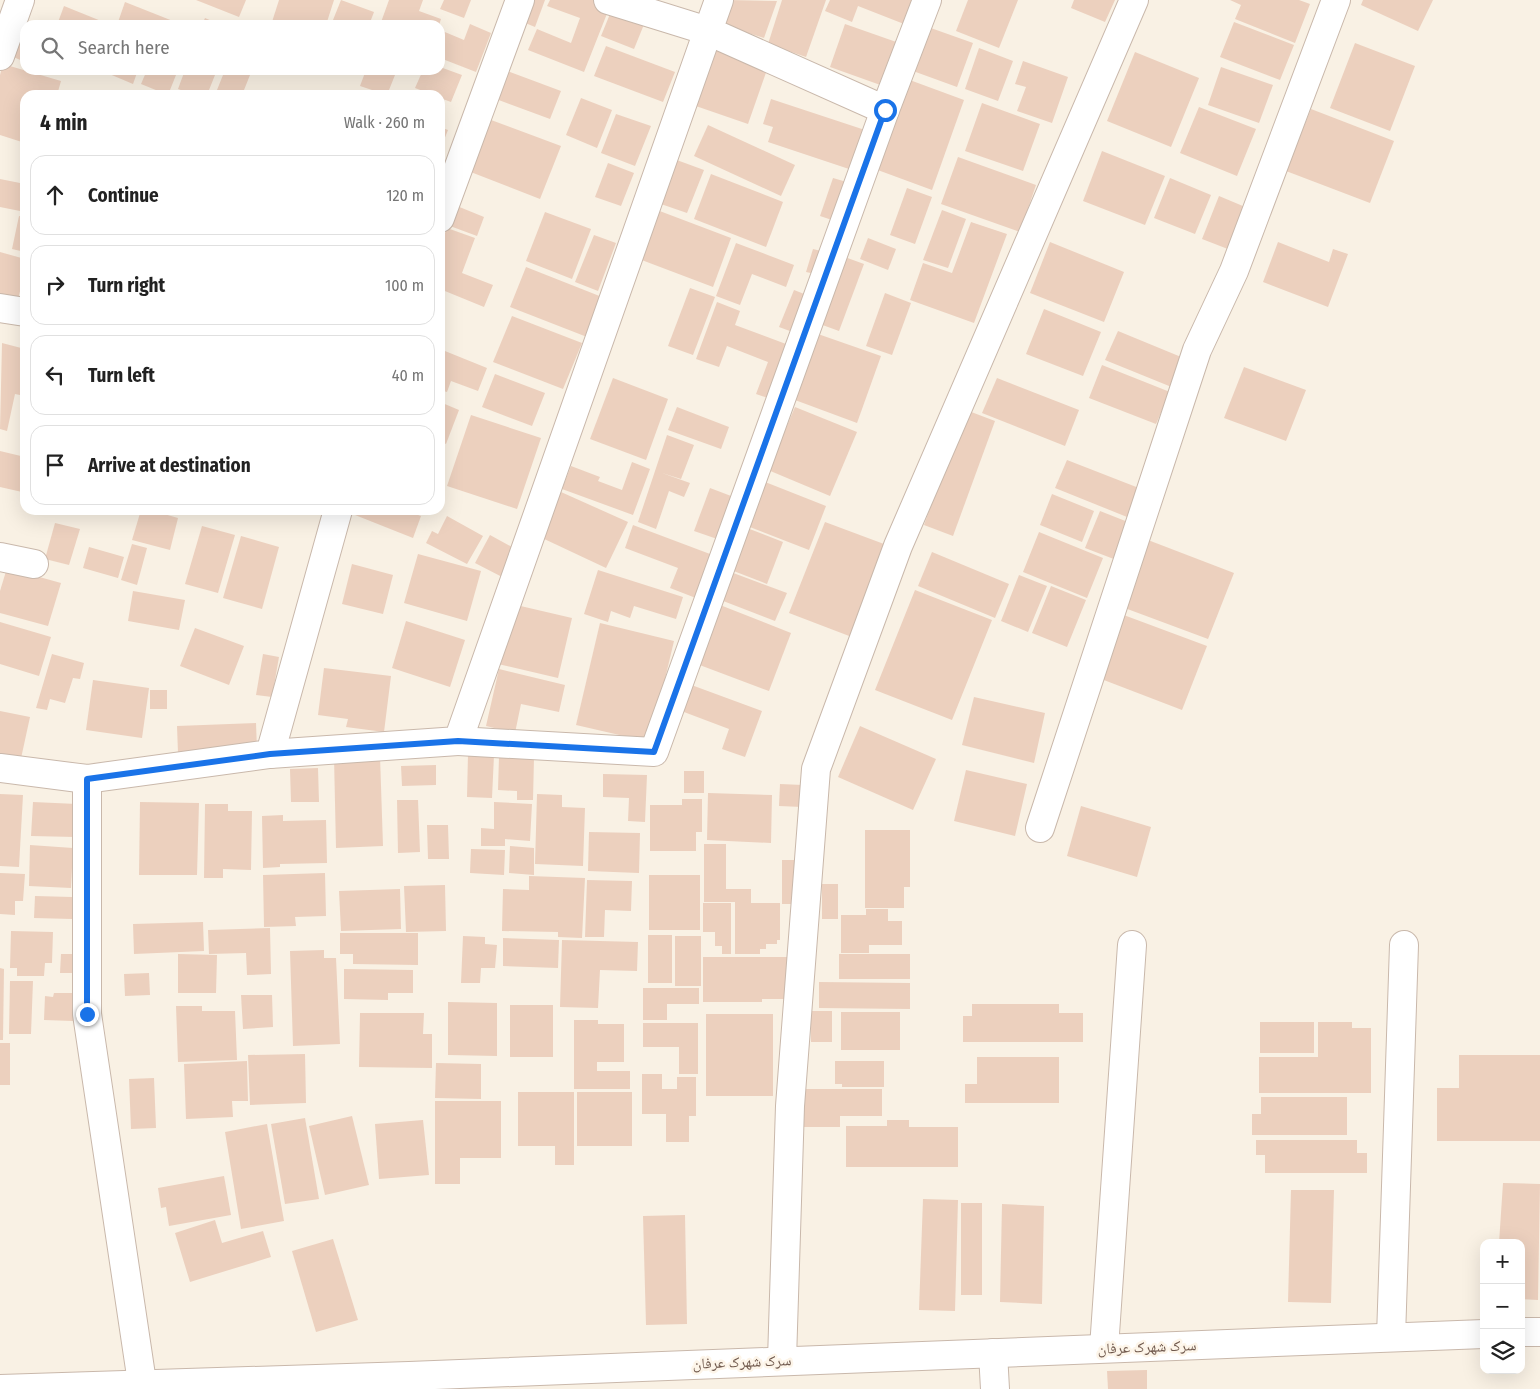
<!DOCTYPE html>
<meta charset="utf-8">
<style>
:root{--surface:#fff;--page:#f2f2f2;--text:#222;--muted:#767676;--line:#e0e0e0}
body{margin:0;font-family:"Fira Sans Condensed","Noto Naskh Arabic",sans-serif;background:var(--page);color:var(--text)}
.controls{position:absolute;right:15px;bottom:15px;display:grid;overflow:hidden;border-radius:10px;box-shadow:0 5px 20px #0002}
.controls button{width:45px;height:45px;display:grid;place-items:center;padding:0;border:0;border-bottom:1px solid var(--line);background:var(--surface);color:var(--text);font:25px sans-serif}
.stop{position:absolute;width:15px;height:15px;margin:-11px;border:4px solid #1a73e8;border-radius:50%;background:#fff}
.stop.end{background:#1a73e8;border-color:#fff;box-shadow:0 1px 5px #0008}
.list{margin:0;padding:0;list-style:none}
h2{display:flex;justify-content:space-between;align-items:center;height:65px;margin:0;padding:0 20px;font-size:21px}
h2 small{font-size:16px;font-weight:400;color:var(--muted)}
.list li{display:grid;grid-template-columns:32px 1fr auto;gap:15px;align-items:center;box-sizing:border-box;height:80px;margin:0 10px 10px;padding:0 10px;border:1px solid var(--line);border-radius:15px}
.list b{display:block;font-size:19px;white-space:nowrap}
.list em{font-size:16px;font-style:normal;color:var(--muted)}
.icon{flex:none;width:28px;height:28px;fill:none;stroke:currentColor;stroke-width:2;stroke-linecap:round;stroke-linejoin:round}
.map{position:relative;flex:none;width:1540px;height:1389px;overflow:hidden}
.search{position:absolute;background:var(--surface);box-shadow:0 5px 20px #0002;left:20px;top:20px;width:425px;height:55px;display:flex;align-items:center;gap:12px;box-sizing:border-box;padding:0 18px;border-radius:15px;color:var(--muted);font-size:19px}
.panel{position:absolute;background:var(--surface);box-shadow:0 5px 20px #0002;left:20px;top:90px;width:425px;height:425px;border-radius:15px}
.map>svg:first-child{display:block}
.building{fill:#ecd0be}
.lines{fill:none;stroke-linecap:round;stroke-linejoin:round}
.minor-casing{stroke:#c9b8ab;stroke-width:30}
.tertiary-casing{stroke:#c9b8ab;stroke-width:30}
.minor{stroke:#fff;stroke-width:28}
.tertiary{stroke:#fff;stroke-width:28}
.route{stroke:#1a73e8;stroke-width:6}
.labels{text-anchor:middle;stroke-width:5;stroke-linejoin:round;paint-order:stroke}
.street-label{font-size:15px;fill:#6f584c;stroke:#fdf5e9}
</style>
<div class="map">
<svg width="1540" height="1389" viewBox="0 0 1540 1389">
<rect width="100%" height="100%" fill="#f9f1e4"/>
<g class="building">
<path d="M196,0H246L239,17Z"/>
<path d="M279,0H334L326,25H271Z"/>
<path d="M341,0L374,12L369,25H331Z"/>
<path d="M389,0H423L419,11L441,19L439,25H380Z"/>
<path d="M444,0H471L464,18L440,9Z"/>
<path d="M526,0H545L535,27L518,20Z"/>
<path d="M550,0H595L610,6L584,72L528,50L537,29L571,43L580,18L547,6Z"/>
<path d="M728,0L777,1L764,38L720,24Z"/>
<path d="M782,0H826L806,57L768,44Z"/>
<path d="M830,0H913L904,24L858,6L852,22L825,11Z"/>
<path d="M968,0H1018L999,48L956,31Z"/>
<path d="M1074,0H1115L1105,22L1071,8Z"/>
<path d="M1230,0H1299L1310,4L1295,43L1235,19L1241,5Z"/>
<path d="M1363,0H1433L1418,31L1361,5Z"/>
<path d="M125,2L183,25H117Z"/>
<path d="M64,6L111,25H57Z"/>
<path d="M612,9L645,22L634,49L601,36Z"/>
<path d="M205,18L221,25H202Z"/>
<path d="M1234,22L1294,45L1280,80L1220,57Z"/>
<path d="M470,24L491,33L476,72L440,58V30L464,40Z"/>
<path d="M845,24L902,44L886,87L830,67Z"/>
<path d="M928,27L973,43L957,87L913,71Z"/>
<path d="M20,35L25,37V62L11,56Z"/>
<path d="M1355,43L1415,66L1390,131L1330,108Z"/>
<path d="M710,44L769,64L748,124L690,104Z"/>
<path d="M606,46L675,72L663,102L594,76Z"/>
<path d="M979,48L1013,61L998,101L965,89Z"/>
<path d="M1135,52L1199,78L1171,147L1107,121Z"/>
<path d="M1023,61L1068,77L1052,123L1017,111L1026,87L1015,84Z"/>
<path d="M3,64L61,81L57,95H25V143L0,135V75Z"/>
<path d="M440,67L462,75L451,102L440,98V95H433L415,88L423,70H440Z"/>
<path d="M1221,67L1273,85L1259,123L1208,105Z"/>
<path d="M109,70H138L133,84L107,73Z"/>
<path d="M147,70H178L168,95L141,84Z"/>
<path d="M185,70H217L207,95H194L178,89Z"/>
<path d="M225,70H252L242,95H215Z"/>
<path d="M366,70H397L387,95L360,86Z"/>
<path d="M507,71L561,91L550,119L496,99Z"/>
<path d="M907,79L964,100L932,190L875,169Z"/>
<path d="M581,98L612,110L597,148L566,135Z"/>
<path d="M771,99L868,131L855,171L768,142L773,127L763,124Z"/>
<path d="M982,103L1040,124L1023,171L965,151Z"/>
<path d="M1199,107L1256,129L1237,176L1180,153Z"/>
<path d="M1311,109L1394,141L1370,203L1286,171Z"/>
<path d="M616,114L651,126L635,166L601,153Z"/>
<path d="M483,117L561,146L540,199L463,169Z"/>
<path d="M708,125L795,165L781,196L694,156Z"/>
<path d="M440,127L448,130L440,150Z"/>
<path d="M1102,151L1165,176L1145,225L1083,201Z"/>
<path d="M958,157L1036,185L1020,232L941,204Z"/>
<path d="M674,159L704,170L687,213L658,203Z"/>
<path d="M608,163L634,173L621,206L595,197Z"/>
<path d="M711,174L783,202L766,247L694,219Z"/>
<path d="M833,178L850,183L838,222L820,216Z"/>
<path d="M1170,178L1211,195L1195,234L1154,218Z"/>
<path d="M0,179L25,184V212L0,207Z"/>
<path d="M907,188L932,197L915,244L890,235Z"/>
<path d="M1219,196L1250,209L1233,251L1202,239Z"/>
<path d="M457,206L484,217L477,236L450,226Z"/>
<path d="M657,210L731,238L713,287L639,259Z"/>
<path d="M942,210L966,219L948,268L923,260Z"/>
<path d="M545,212L591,229L572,279L526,261Z"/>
<path d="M19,216L25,217V252L12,249Z"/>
<path d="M971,222L1007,234L974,323L910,300L923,263L952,273Z"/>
<path d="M447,228L475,238L462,273L493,285L484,307L440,289V246Z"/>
<path d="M594,235L616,243L598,291L575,282Z"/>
<path d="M868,238L896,249L888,270L860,259Z"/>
<path d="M1050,242L1124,272L1104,322L1030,293Z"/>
<path d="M1278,242L1329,262L1333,249L1348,254L1328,307L1263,282Z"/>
<path d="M736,243L794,265L786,287L752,274L740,305L716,296Z"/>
<path d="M813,249L825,252L820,275L806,272Z"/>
<path d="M0,252L25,259V272L17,303L0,299Z"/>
<path d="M842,256L864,264L839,331L817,323Z"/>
<path d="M526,267L602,297L587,337L510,307Z"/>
<path d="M690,288L715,297L693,355L668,346Z"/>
<path d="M794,290L812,297L798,334L779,327Z"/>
<path d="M885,293L911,303L892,355L866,346Z"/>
<path d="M717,302L740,311L735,325L794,347L774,400L756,394L768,362L727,346L719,367L696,359Z"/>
<path d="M1044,309L1101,332L1083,376L1026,354Z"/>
<path d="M512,316L582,343L563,389L493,362Z"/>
<path d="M1118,331L1186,359L1174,388L1105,360Z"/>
<path d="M818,334L881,356L857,423L795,400Z"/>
<path d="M2,343L25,349V396L15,394L7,431L0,429Z"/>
<path d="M440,349L487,368L478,391L451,381L447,392L440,390Z"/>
<path d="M1102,365L1170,392L1156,424L1089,398Z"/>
<path d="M1244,367L1306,390L1286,441L1224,418Z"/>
<path d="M495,374L545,393L532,426L482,407Z"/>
<path d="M613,378L668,399L646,460L590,439Z"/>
<path d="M997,378L1079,410L1065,446L982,413Z"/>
<path d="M440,402L459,410L446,444L440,441Z"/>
<path d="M677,407L729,427L721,449L668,430Z"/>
<path d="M795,407L857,432L830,496L768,470Z"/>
<path d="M966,410L995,421L953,536L924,525Z"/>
<path d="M471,415L541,438L517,509L447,486Z"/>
<path d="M667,435L694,445L681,479L662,473L690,483L684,497L669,491L656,529L638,522Z"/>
<path d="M0,451L25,457V479L22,492L0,487Z"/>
<path d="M1067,460L1144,490L1132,519L1055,488Z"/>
<path d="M632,462L650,469L633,515L562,489L571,466L600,477L598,481L622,490Z"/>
<path d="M760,480L826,506L809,550L742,524Z"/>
<path d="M710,488L739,499L723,541L694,531Z"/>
<path d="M561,492L628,522L606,568L540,537Z"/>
<path d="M1052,494L1094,511L1082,542L1040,525Z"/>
<path d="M141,510H150L178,518L170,550L132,540Z"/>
<path d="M351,510H404L421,516L413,538L350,513Z"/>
<path d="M1100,511L1133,524L1119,561L1085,548Z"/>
<path d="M447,516L483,536L467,564L426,543L432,531L438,534Z"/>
<path d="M825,522L892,547L857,639L789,613Z"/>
<path d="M55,523L80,529L69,565L45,559Z"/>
<path d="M633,525L718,557L701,600L670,588L678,568L625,548Z"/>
<path d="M202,526L235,535L218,593L185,584Z"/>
<path d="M747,528L783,542L767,584L731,570Z"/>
<path d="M1039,532L1103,558L1087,598L1023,572Z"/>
<path d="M490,535L521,552L506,579L475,563Z"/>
<path d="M241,536L279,547L262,609L223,598Z"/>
<path d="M1148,540L1234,573L1208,639L1122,607Z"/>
<path d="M132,544L147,548L137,585L121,580Z"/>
<path d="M89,547L124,557L118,578L83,568Z"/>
<path d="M932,552L1009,584L995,618L918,586Z"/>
<path d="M418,554L481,571L467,621L404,603Z"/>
<path d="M352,564L393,575L383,614L342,604Z"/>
<path d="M7,568L61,583L48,626L0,613V591Z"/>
<path d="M598,570L683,597L676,619L634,606L630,618L611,611L608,622L584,614Z"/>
<path d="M728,571L787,593L775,621L718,599Z"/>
<path d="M1019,575L1047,586L1028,632L1001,621Z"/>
<path d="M1051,586L1086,600L1067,647L1032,633Z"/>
<path d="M915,590L992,620L952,720L875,690Z"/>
<path d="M133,591L185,600L179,630L128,621Z"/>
<path d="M512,604L572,618L558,678L498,664Z"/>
<path d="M720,605L791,633L769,691L697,664Z"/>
<path d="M1121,614L1207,646L1182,710L1096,677Z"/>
<path d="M406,621L465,640L450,687L392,668Z"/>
<path d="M0,622L51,637L39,676L0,664Z"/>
<path d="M600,623L674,641L650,742L576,725Z"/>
<path d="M195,628L244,646L229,685L180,666Z"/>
<path d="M52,654L84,663L80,679L73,678L65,703L50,699L47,710L36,708Z"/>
<path d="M263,654L279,657L272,697L256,695Z"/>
<path d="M324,668L391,676L384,732L346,727L348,719L318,715Z"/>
<path d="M499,669L565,685L559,712L521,704L515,733L486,726Z"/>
<path d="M93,680L149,688L142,738L86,730Z"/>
<path d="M686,683L762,711L745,757L722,749L729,729L676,709Z"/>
<rect x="150" y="690" width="17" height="19"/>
<path d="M974,697L1045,713L1034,763L962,745Z"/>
<path d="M0,711L30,717L20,763L0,759Z"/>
<path d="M256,723L257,750L178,753L177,726Z"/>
<path d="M860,726L936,759L913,810L838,777Z"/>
<path d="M468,754L494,755L492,798L467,797Z"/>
<path d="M380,756L383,846L336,848L334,757Z"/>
<path d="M499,757L534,758L533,800H517V791L498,790Z"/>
<path d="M436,765V785L402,786L401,766Z"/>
<path d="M318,768L319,802H291L290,769Z"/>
<path d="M966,770L1027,784L1015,836L954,821Z"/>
<rect x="684" y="771" width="20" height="22"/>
<path d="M603,774L647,775L645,822L628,821L629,798L603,797Z"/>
<path d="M780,784L803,785L802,807L779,806Z"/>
<path d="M708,793L772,795L771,843L707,840Z"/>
<path d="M0,794L23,795L19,867L0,866Z"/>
<path d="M537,794L562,795V807L585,808L583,866L535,864Z"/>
<path d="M682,799H702V832H696V851H650V805H682Z"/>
<path d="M397,800H418L420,852L398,853Z"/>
<path d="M33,802L77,804L75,837L31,836Z"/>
<path d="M140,802L199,803L197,875H139Z"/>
<path d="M494,802L532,804L530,841L505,839V846H481V828L494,829Z"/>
<path d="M205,804H228V811H252L251,870L223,869V878H204Z"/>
<path d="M1081,806L1151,827L1137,877L1067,856Z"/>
<path d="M283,815V821L326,820L327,863L280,864V867L263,868L262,816Z"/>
<path d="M427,825H448L449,859H428Z"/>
<path d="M865,830H910V887H904V908H865Z"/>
<path d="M589,832L640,833L639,873L588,871Z"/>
<path d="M704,844H726V889H751V903H780V940H777V944H766V949H760V954H735V902H704Z"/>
<path d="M30,845L73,848L71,888L29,886Z"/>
<path d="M510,846L534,848V875L509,873Z"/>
<path d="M471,849L505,850L504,875L470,873Z"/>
<rect x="782" y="860" width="19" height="44"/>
<path d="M0,873L25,874L23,901H15V915L0,914Z"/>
<path d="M325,873L326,916L295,917L296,926L264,927L263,875Z"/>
<rect x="649" y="875" width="51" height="55"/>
<path d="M529,876L585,878L582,938L558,937V932L502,931L503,889L529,890Z"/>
<path d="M587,880L632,881L631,911L605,910L604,937H585Z"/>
<rect x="822" y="884" width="16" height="35"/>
<path d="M445,885L446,931L406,932L404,886Z"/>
<path d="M400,889L401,929L341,931L339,891Z"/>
<path d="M35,896L72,897V919L34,918Z"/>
<path d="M703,903H731V954H722V946H715V932H703Z"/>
<path d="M866,909H888V921H902V945H869V953H841V915H866Z"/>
<path d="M203,922L204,951L134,954L133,924Z"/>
<path d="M270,928L271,974L247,975L246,953L209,954L208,930Z"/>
<path d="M11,931L53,932L52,963H45L44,976H17V968H10Z"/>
<path d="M340,933H418V965L353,964V954H340Z"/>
<rect x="648" y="935" width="24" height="48"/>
<path d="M463,936L485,937V944L497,945L495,968H481L480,983H461Z"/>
<rect x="675" y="936" width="26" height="50"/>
<path d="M503,938L559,940L558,968L503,966Z"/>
<path d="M562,940L638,942L637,971L600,970L598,1008L560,1007Z"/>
<path d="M324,950V958H336L340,1044L293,1046L290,951Z"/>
<path d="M61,954H75V973H60Z"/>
<path d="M178,954L217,955L216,993H178Z"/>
<rect x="839" y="954" width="71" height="25"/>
<path d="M703,957H791V970H786V999H762V1002H703Z"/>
<path d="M0,968L4,969L3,1040H0Z"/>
<path d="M344,969L413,970V993H388V1000L344,999Z"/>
<path d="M149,973L150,995L125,996L124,974Z"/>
<path d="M10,981H33L31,1034H9Z"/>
<path d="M819,982L910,983V1009L819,1008Z"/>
<path d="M643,988H699V1004H667V1020H643Z"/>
<path d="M54,993H74L73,1021L44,1020L45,996L53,997Z"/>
<path d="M241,995H272L273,1027L243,1029Z"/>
<path d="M448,1002L497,1003V1056L448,1055Z"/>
<path d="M972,1004H1059V1013H1083V1042H963V1016H972Z"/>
<rect x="510" y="1005" width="43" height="52"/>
<path d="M176,1006H202V1011H235L237,1060L178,1062Z"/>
<rect x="811" y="1011" width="21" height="31"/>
<rect x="841" y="1012" width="59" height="38"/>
<path d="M360,1013H424L423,1034H432V1068L359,1067Z"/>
<rect x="706" y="1014" width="67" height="82"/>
<path d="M574,1020H598V1024H624V1062H597V1071H630V1089H574Z"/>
<rect x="1260" y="1022" width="54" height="31"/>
<path d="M1318,1022H1352V1028H1371V1093H1259V1057H1318Z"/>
<path d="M643,1023H698V1074H679V1047H643Z"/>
<rect x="0" y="1043" width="10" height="42"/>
<path d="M305,1054L306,1103L250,1105L248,1055Z"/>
<path d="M1459,1055H1540V1141H1437V1088H1459Z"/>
<path d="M977,1057H1059V1103H965V1084H977Z"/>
<path d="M247,1061L248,1101H232L233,1117L186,1119L184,1064Z"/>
<path d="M835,1061H884V1087H842V1084H835Z"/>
<path d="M436,1063L481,1064V1099L435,1098Z"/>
<path d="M642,1074H662V1089H677V1077H696V1116H689V1142H666V1114H642Z"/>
<path d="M154,1078L156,1128L131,1129L129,1079Z"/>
<path d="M804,1089H882V1116H840V1127H804Z"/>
<path d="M518,1092H574V1165H555V1146H518Z"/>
<rect x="577" y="1092" width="55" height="54"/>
<path d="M1261,1097H1347V1135H1252V1114H1261Z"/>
<path d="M435,1101H501V1158H460V1184H435Z"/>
<path d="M352,1116L369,1185L325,1195L309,1126Z"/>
<path d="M305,1118L319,1199L285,1204L271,1124Z"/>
<path d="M423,1120L429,1175L379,1179L375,1124Z"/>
<path d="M887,1120H909V1127H958V1167H846V1126H887Z"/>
<path d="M267,1124L284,1221L241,1229L225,1132Z"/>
<path d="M1256,1140H1357V1153H1367V1173H1265V1155H1256Z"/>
<path d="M224,1176L231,1215L169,1226L166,1207L161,1208L158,1188Z"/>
<path d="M1503,1183L1540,1184L1538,1300L1521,1299V1243H1499Z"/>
<path d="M1291,1190H1334L1331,1303L1288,1302Z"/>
<path d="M923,1199L958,1200L955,1311L919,1310Z"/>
<rect x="961" y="1203" width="21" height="92"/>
<path d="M1002,1204L1044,1206L1042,1304L1000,1302Z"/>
<path d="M685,1215L687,1324L646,1325L643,1216Z"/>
<path d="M215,1220L222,1243L263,1231L271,1257L190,1282L175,1233Z"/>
<path d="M333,1239L358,1320L316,1332L292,1251Z"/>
<path d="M1147,1370V1389H1108L1107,1371Z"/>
</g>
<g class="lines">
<g class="minor-casing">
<g id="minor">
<path d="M0,56L20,0"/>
<path d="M885,110L927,0"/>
<path d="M440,218L520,0"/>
<path d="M0,308L25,312"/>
<path d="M0,557L34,564"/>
<path d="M458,741L654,752L885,110L708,31L719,0"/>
<path d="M270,754L458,741L708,31L608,0"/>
<path d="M0,768L87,779L270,754L338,510"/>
<path d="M87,779V1014L143,1389"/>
<path d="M1040,828L1197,350L1234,271L1336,0"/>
<path d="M1391,1337L1404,945"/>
<path d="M1104,1348L1132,945"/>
<path d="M993,1353L995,1389"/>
<path d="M782,1360L790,1106L816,769L898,546L1134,0"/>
</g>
</g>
<g class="tertiary-casing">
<g id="tertiary">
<path d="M1521,1332H1540"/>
<path d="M0,1389L409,1376L1484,1334"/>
</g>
</g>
<use href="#minor" class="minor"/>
<use href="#tertiary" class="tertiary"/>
</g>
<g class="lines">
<path class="route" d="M87,1014V779L270,754L458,741L654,752L885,110"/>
</g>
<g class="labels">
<g class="street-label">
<text transform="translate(1147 1347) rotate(-2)" y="5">سرک شهرک عرفان</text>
<text transform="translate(742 1362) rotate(-2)" y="5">سرک شهرک عرفان</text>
</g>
</g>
</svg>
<div class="controls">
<button>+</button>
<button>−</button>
<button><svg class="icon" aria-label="layers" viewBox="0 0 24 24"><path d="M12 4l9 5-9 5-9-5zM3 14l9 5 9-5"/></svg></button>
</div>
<div class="stop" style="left:885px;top:110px"></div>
<div class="stop end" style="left:87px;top:1014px"></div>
<div class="search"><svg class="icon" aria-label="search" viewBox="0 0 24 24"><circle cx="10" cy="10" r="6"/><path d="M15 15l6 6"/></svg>Search here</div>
<section class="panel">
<h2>4 min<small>Walk · 260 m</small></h2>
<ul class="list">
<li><svg class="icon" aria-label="ahead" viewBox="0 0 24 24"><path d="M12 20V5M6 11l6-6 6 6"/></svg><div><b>Continue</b></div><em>120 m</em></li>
<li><svg class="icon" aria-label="right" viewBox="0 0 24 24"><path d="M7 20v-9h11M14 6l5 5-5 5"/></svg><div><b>Turn right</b></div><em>100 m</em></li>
<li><svg class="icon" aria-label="left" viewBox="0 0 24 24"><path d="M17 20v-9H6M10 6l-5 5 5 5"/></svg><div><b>Turn left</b></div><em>40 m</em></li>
<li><svg class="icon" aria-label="arrive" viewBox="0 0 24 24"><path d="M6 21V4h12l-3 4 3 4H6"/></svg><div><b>Arrive at destination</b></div></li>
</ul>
</section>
</div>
